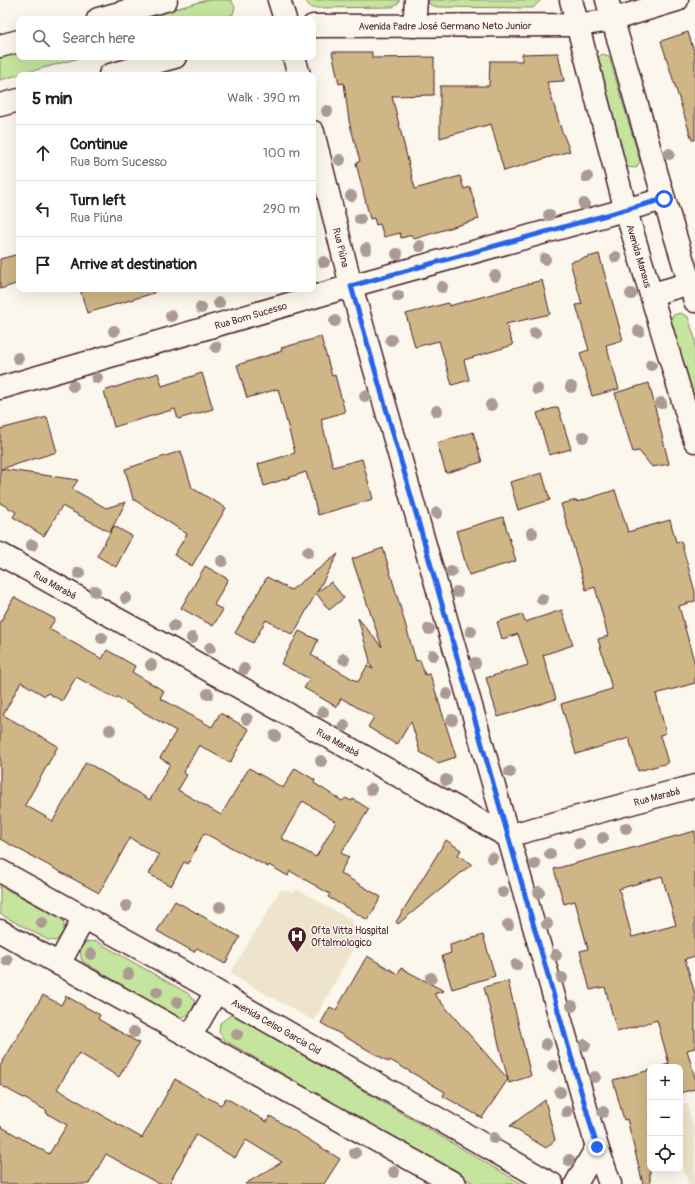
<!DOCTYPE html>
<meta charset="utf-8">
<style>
:root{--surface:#fff;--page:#f2f2f2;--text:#202124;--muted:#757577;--line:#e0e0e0}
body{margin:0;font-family:Pangolin,sans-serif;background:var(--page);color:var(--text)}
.controls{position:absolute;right:12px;bottom:12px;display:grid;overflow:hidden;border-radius:8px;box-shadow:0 4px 16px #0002}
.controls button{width:36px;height:36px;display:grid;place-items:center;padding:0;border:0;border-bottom:1px solid var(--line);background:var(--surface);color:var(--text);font:20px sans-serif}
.stop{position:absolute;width:12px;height:12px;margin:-9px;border:3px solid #2563eb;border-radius:50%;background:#fff}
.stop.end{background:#2563eb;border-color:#fff;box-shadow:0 1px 4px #0008}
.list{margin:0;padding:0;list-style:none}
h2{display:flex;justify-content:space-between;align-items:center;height:52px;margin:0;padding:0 16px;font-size:17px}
h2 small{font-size:13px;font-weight:400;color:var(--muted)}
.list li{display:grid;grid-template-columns:26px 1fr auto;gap:12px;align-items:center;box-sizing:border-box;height:56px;padding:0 16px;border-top:1px solid var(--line)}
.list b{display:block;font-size:15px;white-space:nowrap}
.list p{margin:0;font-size:13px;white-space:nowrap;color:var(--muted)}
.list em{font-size:13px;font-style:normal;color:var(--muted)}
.icon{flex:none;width:22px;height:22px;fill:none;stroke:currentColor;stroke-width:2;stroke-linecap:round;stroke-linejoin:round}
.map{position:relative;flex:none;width:695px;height:1184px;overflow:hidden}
.search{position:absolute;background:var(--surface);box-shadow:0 4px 16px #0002;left:16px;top:16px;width:300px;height:44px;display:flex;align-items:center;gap:10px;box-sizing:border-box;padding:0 14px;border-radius:8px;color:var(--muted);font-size:15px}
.panel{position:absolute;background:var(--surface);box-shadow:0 4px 16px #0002;left:16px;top:72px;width:300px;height:220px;border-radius:8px}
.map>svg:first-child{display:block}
.built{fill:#eee4cd}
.green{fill:#c5e59e;stroke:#888264}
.building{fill:#cfb686;stroke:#4a1f2b;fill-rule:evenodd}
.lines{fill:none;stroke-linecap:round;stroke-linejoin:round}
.minor-casing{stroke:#4a1f2b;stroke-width:25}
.minor{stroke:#fbf7ec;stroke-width:22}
.tree{fill:#ab9b92}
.route{stroke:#2563eb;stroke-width:5}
.labels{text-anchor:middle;stroke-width:3;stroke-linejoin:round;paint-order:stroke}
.street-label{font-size:10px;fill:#4a1f2b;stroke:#fbf7ec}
.poi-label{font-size:10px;fill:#4a1f2b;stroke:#fbf7ec;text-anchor:start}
</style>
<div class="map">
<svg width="695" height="1184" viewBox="0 0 695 1184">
<rect width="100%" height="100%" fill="#fbf7ec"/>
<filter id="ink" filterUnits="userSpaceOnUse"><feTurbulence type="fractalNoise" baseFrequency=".025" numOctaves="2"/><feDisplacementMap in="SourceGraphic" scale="8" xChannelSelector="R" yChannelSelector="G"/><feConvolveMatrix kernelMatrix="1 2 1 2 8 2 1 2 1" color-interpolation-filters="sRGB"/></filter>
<g filter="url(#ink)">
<g class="built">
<path d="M281,889L293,893L297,889L353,921L351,925L362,932L314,1021L230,974Z"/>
<path d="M687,1104L695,1130V1184H688L680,1155V1106Z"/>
</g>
<g class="green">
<path d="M207,0H231L235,7L233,14L222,19H139Z"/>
<path d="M305,0H399V3L393,7L311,8Z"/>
<path d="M428,0H541L533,8L436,7L429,4Z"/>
<path d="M19,52V57H83L0,80V57Z"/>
<path d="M602,54L609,56L640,161L636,168L627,167L625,164L596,60Z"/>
<path d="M681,313L688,317L695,339V407L669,322L673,315Z"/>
<path d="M0,886L59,917L64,922V932L56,941L48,940L0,914Z"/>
<path d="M96,941L189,994L195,1001C193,1012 189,1016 177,1018L82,961C80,952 79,949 86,942Z"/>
<path d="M231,1015L236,1016L522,1184H475L224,1040L219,1032L220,1023Z"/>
</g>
<g class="building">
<path d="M688,32L695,55V140H692L661,41Z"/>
<path d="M332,52H372V58L434,57V95L392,96L415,189L460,176L464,189L470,187L479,219L414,239L412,235L401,238L400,233L384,237L380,224L376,225L374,218L370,219L356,163L360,161L349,121L344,83L339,84Z"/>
<path d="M558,53L564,81L547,82L561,129L570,151L504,171L491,124L440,138V86H489L490,61H522V54Z"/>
<path d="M19,254V283L0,289V259Z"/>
<path d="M599,254L623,340L606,345L619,389L592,396L580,353L589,350L576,305L582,304L570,262Z"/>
<path d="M542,280L550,314L506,324L513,345L464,360L469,380L452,385L439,341L415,347L406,314L448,303L449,306Z"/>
<path d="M80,289H153L154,293L87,313Z"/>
<path d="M321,337L332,376L335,375L345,412L321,419L333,467L362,459L373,499L318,515L306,472L264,486L258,464L295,453L278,389L247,398L237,365L282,351L281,348Z"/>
<path d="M158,373L162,386L202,373L213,409L178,419L175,409L114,427L104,391Z"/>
<path d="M649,383L669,464L652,467L639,451L633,452L615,393Z"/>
<path d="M558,407L571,449L549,455L537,413Z"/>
<path d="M47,417L57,452L1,469L78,480L72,489L106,508L126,502L110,532L62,506L44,536L13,517L16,512L0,503V429Z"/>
<path d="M473,432L482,462L446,473L437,443Z"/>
<path d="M181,451L192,488L226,508L192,566L174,555L187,534L133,499L125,469Z"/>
<path d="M542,473L550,500L518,510L510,482Z"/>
<path d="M615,490L628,532L670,520L676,542L681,541L695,592V601L679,606L695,665V683L656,694L666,733L660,735L668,763L638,771L629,738L576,754L561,704L612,689L598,639L608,636L595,587L586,590L561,504L577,500V502Z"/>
<path d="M503,517L516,561L469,575L456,531Z"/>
<path d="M114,526L132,536L116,567L97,556Z"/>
<path d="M383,548L416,661L420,660L425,675L430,674L456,757L438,763L420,752L411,721L397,745L368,727L374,717L341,698L337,707L304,688L310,679L281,664L299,631L318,640L311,655L358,682L367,666L373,669L369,663L370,661L358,618L382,647L352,559Z"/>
<path d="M338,554L317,592L331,582L344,598L329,610L316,593L293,635L266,620L253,643L235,633L267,577L291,590Z"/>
<path d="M205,566L228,579L214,605L223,610L213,626L181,608Z"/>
<path d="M14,597L55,619L49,629L102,659L107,650L135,666L132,672L164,691L160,698L212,727L220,713L249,729L230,763L199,745L183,773L187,775L178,790L221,815L249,768L283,788L295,768L315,780L314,783L342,801L346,798L351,801L353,799L369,809L341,853L349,857L340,873L381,897L368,920L328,897L330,894L290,871L288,876L269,865L268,867L204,833L188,864L184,862L171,886L149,874L159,855L130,838L99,893L0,839V623ZM76,677L116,699L117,697L176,731L160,758L170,764L150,800L86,762L53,821L25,805L58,746L3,715L21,682L45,696L48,693L62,701ZM303,801L336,822L316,857L281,838Z"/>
<path d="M562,610L573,645L543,655L556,699L498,717L486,678L528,665L518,634L502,639L497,622L522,614L525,622Z"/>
<path d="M695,831V956L685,959L695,994V1048L687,1050L695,1078V1089L680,1093V1067H659L669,1064L657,1020L617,1032L605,987L590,990L580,951L588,949L575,901L564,904L554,869ZM662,876L676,925L632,937L619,889Z"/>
<path d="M446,840L461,850L458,855L472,864L398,924L396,922Z"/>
<path d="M175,901L240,937L225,964L197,948L194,952L157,931Z"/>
<path d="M483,935L495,976L452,989L442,956L451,953L450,945Z"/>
<path d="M367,956L398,974L401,968L444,991L434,994L508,1079L482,1118L443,1096L445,1092L390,1060L389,1062L321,1023L330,1007L336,1010Z"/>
<path d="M508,981L531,1076L509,1083L484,987Z"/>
<path d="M43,995L61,1005L66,996L100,1015L98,1019L139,1043L119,1077L79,1053L57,1089L142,1138L175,1079L221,1105L226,1098L267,1122L270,1116L340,1159L324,1184H245L282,1162L246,1140L235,1158L196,1135L169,1184H159L106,1154L89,1184H0V1126L49,1154L67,1125L46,1113L47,1111L0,1085V1066Z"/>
<path d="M650,1070V1184H643L627,1119L624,1120L613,1080Z"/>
<path d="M545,1100L555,1140L546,1148L510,1126Z"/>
</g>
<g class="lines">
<g class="minor-casing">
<g id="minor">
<path d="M279,0L285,19"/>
<path id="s1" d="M571,0L626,211L695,441"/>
<path d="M607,0L664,199L695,301"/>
<path d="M98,19L166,0"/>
<path id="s2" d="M313,26L577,25L611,20L677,0"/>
<path d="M414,26L416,0"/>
<path d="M0,46L19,41"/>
<path d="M294,57L299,75"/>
<path d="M110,75L175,57"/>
<path d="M0,105L19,100"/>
<path id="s3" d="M313,132L351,286L597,1147L610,1184"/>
<path d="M652,294L695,282"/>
<path id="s4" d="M0,388L351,286L664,199"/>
<path id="s5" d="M0,554L507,836L695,786"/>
<path id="s6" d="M0,871L156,957L552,1184"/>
<path d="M0,931L455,1184"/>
<path d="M59,964L84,918"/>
<path d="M190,1037L216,992"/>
<path d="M576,1184L597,1147"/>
</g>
</g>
<use href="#minor" class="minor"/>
</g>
<g class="tree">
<circle cx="327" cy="111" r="6"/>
<circle cx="669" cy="154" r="6"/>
<circle cx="340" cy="160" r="6"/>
<circle cx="587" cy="177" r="6"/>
<circle cx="351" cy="196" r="6"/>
<circle cx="584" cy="204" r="6"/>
<circle cx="549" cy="215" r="6"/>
<circle cx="360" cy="219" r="6"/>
<circle cx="420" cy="246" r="6"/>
<circle cx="366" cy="249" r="6"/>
<circle cx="397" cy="254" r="6"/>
<circle cx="616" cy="257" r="6"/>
<circle cx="545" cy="259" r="6"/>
<circle cx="324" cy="262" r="6"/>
<circle cx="495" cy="276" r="6"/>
<circle cx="442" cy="287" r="6"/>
<circle cx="631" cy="294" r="6"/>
<circle cx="398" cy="296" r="6"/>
<circle cx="219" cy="303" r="6"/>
<circle cx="201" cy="308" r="6"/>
<circle cx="171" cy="316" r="6"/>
<circle cx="335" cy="321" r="6"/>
<circle cx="114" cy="331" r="6"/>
<circle cx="639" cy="331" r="6"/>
<circle cx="535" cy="333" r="6"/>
<circle cx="391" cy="340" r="6"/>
<circle cx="216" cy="347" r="6"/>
<circle cx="18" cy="358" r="6"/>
<circle cx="651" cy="365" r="6"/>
<circle cx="97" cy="378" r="6"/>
<circle cx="73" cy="386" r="6"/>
<circle cx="571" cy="387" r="6"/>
<circle cx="537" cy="389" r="6"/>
<circle cx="365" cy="396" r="6"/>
<circle cx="661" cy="403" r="6"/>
<circle cx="491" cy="405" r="6"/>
<circle cx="437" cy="411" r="6"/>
<circle cx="583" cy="437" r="6"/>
<circle cx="437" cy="513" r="6"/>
<circle cx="532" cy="533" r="6"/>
<circle cx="32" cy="545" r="6"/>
<circle cx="308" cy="552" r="6"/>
<circle cx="222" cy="561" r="6"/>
<circle cx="451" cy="572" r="6"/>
<circle cx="79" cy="573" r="6"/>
<circle cx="95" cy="591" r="6"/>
<circle cx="457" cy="592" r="6"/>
<circle cx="126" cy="598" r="6"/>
<circle cx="542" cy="599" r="6"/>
<circle cx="174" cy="626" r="6"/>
<circle cx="429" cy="629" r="6"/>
<circle cx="471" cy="631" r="6"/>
<circle cx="102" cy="638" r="6"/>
<circle cx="192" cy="638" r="6"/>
<circle cx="210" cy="648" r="6"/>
<circle cx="433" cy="655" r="6"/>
<circle cx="344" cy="659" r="6"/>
<circle cx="475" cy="663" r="6"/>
<circle cx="151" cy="665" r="6"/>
<circle cx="244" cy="669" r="6"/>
<circle cx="208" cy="694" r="6"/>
<circle cx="447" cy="694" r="6"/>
<circle cx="323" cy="712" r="6"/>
<circle cx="247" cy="719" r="6"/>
<circle cx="452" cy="720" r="6"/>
<circle cx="344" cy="726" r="6"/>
<circle cx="110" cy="730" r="6"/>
<circle cx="275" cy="736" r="6"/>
<circle cx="321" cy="761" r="6"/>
<circle cx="510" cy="772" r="6"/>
<circle cx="446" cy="780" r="6"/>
<circle cx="371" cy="789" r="6"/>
<circle cx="626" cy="828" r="6"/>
<circle cx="603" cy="838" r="6"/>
<circle cx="579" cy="844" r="6"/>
<circle cx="550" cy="854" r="6"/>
<circle cx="492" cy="858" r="6"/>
<circle cx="535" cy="864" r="6"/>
<circle cx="503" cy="892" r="6"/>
<circle cx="539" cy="892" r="6"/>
<circle cx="126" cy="906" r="6"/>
<circle cx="220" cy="907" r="6"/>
<circle cx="42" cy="923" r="6"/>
<circle cx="547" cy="924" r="6"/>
<circle cx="508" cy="925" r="6"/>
<circle cx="91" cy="954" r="6"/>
<circle cx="556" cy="955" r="6"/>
<circle cx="7" cy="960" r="6"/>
<circle cx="516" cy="965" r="6"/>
<circle cx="128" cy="974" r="6"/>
<circle cx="431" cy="978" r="6"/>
<circle cx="562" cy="978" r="6"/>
<circle cx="157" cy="992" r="6"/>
<circle cx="177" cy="1002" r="6"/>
<circle cx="572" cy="1006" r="6"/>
<circle cx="134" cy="1032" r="6"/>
<circle cx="237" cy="1034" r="6"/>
<circle cx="546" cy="1044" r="6"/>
<circle cx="585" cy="1045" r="6"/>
<circle cx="553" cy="1066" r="6"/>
<circle cx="595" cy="1077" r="6"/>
<circle cx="560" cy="1092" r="6"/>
<circle cx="567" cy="1112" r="6"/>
<circle cx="603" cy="1112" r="6"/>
<circle cx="494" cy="1138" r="6"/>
<circle cx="355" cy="1153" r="6"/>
<circle cx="569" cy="1160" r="6"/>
<circle cx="394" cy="1172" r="6"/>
</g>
</g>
<g class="lines" filter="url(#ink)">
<path class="route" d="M597,1147L351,286L664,199"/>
</g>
<defs>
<g id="hospital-pin" transform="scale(1)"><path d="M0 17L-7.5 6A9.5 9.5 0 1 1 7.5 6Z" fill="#4a1f2b" stroke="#fbf7ec"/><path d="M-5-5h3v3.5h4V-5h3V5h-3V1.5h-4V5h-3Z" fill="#fff"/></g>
</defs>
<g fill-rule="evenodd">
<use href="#hospital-pin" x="297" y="936"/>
</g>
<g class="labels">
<g class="street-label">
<text dy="4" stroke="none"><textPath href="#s2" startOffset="132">Avenida Padre José Germano Neto Junior</textPath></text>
<text dy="4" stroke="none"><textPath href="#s3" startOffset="119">Rua Piúna</textPath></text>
<text dy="4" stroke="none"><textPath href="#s1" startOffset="265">Avenida Manaus</textPath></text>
<text dy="4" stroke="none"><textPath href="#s4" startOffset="261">Rua Bom Sucesso</textPath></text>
<text dy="4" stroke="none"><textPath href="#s5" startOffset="63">Rua Marabá</textPath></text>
<text dy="4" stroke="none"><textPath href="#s5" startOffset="387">Rua Marabá</textPath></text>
<text dy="4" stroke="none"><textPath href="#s5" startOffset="735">Rua Marabá</textPath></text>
<text dy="4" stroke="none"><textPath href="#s6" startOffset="317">Avenida Celso Garcia Cid</textPath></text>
</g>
<g class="poi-label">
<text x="311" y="934">Ofta Vitta Hospital<tspan x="311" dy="12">Oftalmologico</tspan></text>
</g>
</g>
</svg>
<div class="controls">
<button>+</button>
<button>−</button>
<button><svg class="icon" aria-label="locate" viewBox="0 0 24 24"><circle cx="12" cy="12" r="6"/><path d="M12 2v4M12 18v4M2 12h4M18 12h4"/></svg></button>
</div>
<div class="stop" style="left:664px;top:199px"></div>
<div class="stop end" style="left:597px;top:1147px"></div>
<div class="search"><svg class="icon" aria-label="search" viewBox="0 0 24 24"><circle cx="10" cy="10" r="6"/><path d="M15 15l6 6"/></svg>Search here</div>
<section class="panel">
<h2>5 min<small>Walk · 390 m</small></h2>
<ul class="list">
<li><svg class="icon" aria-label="ahead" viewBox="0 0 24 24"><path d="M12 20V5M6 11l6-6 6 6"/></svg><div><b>Continue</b><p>Rua Bom Sucesso</p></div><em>100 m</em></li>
<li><svg class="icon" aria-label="left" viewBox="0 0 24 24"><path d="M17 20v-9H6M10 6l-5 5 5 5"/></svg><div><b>Turn left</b><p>Rua Piúna</p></div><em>290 m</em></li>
<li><svg class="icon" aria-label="arrive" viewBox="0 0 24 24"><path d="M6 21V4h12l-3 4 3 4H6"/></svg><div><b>Arrive at destination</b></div></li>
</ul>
</section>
</div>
